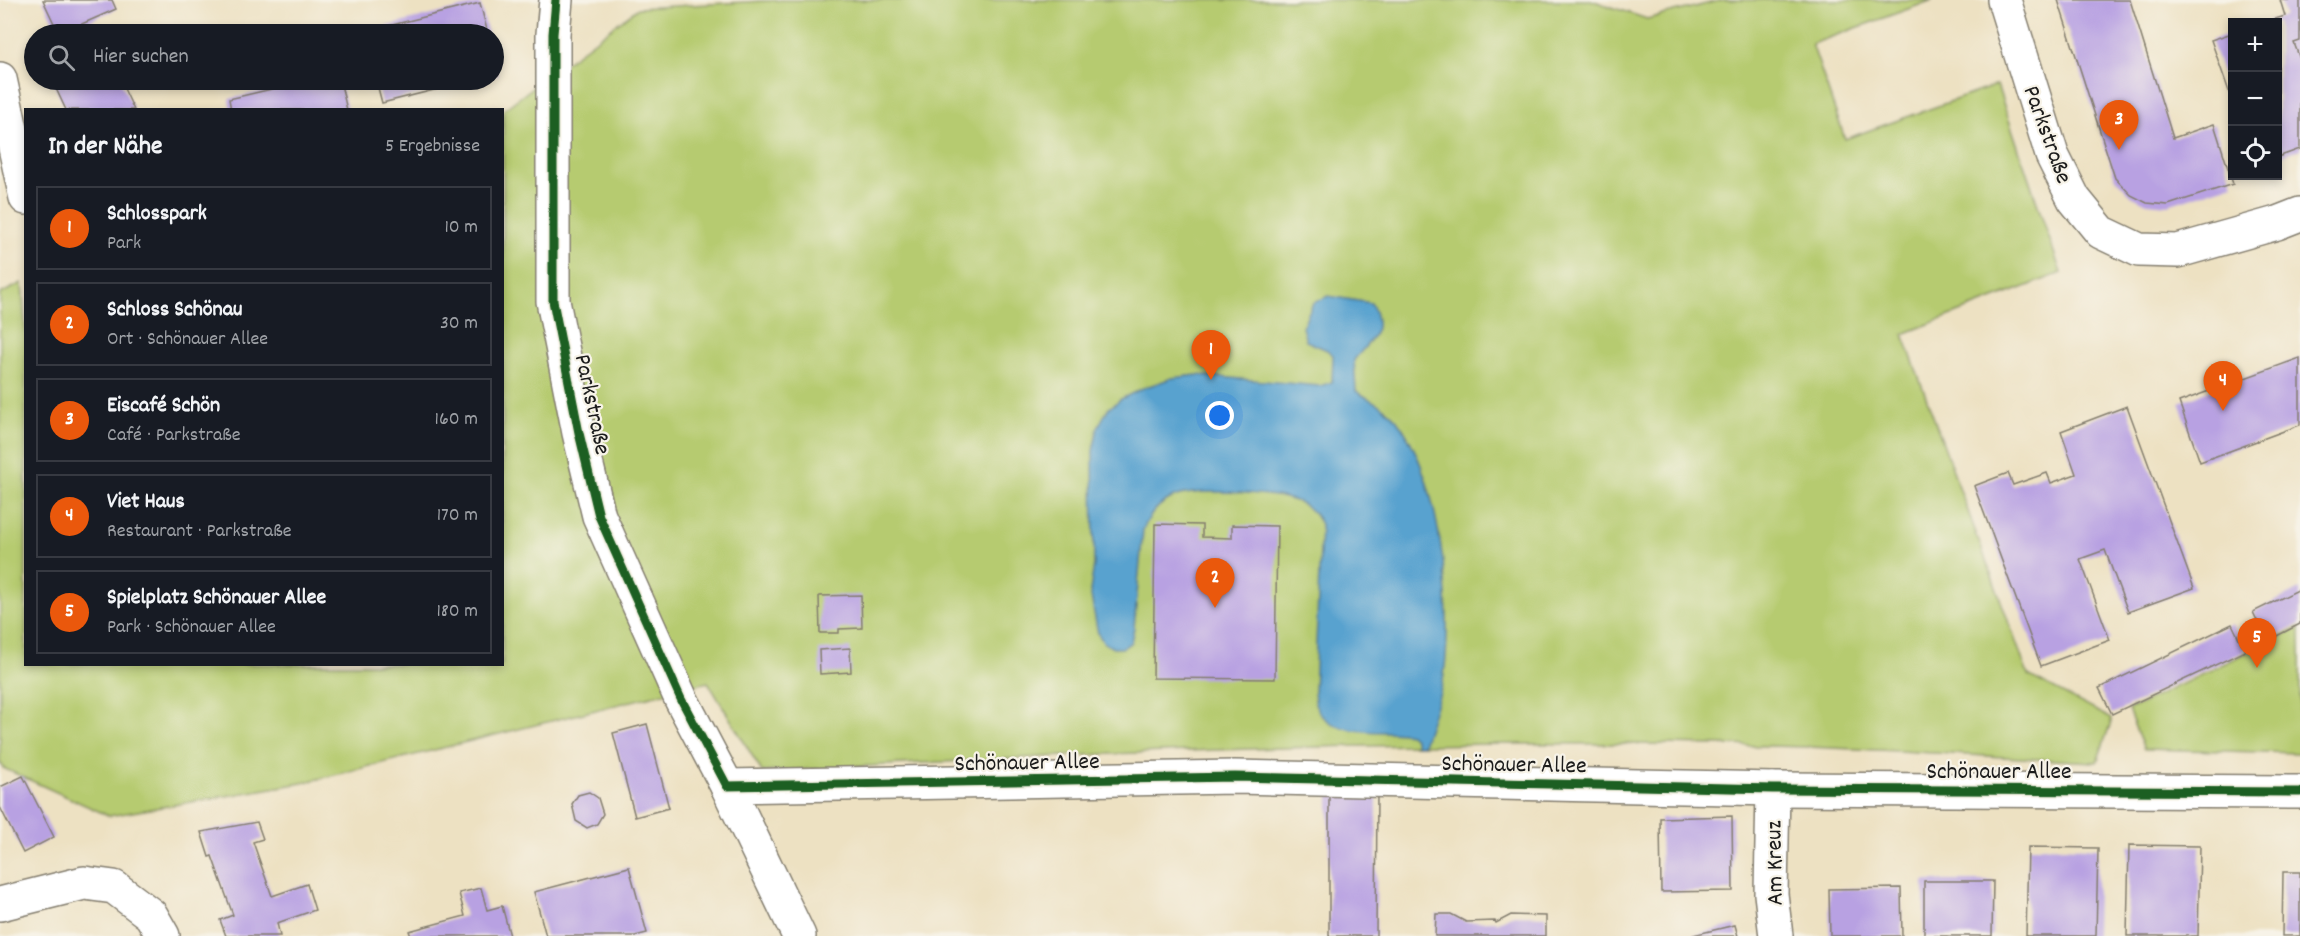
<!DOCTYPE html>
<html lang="de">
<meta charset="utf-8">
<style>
:root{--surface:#171b24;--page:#242831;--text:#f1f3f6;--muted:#9ea1a6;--line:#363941;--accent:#ea580c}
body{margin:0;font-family:Dekko,sans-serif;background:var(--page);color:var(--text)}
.controls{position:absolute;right:18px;top:18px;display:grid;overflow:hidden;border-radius:0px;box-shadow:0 3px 9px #0003}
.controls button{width:54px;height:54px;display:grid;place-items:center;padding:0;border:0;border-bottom:2px solid var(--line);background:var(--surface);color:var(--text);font:30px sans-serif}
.you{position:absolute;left:1220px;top:416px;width:21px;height:21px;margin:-15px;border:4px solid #fff;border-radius:50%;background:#1a73e8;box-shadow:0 0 0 9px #1a73e833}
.badge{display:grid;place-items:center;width:39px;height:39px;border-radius:50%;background:var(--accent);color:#fff;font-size:20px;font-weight:700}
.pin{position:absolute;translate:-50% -50px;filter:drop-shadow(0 2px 3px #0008)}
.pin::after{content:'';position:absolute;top:32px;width:21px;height:18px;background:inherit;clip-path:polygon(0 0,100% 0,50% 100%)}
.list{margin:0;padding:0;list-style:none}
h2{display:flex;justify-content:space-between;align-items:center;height:78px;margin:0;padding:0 24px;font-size:26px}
h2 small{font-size:20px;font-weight:400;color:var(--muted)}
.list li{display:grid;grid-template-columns:39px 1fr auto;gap:18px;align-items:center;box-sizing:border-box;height:84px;margin:0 12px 12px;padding:0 12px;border:2px solid var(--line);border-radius:0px}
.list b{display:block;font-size:22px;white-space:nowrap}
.list p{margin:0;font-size:20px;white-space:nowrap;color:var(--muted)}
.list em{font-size:20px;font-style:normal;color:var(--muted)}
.icon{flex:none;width:33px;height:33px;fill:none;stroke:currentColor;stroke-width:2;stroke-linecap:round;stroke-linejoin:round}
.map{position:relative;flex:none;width:2300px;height:936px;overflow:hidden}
.search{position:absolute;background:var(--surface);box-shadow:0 3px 9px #0003;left:24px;top:24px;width:480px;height:66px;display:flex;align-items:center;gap:15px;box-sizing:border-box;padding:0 21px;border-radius:33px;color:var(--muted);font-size:22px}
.panel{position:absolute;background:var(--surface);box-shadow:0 3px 9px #0003;left:24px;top:108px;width:480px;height:558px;border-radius:0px}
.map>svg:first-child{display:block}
.green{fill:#b6cb70;stroke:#697446;stroke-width:1.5}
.water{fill:#58a2cf;stroke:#3a5f76;stroke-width:1.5}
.building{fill:#b8a1e2}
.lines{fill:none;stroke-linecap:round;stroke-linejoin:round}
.minor-casing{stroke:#847e6f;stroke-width:36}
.minor{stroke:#fff;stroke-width:33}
.cycleway-casing{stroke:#f7f3e8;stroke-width:13}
.cycleway{stroke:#1b5e20;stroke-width:9}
.labels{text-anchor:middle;stroke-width:4.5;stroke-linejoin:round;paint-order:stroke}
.street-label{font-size:24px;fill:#1c1c1c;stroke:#f7f3e8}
</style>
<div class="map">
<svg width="2300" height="936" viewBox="0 0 2300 936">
<rect width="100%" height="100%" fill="#f7f3e8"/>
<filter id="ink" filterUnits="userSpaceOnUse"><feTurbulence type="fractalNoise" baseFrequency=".0167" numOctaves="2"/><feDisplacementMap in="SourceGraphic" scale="12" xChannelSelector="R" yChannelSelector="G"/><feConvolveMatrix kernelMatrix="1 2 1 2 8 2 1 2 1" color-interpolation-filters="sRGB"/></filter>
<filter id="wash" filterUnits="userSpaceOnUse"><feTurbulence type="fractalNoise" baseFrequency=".008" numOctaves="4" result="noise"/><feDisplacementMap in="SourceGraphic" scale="24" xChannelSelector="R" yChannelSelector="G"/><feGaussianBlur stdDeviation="1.35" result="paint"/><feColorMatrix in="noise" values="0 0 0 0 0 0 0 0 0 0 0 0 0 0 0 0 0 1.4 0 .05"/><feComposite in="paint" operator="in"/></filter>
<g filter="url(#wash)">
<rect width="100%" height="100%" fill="#ede1c2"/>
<g class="green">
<path d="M783,0H1591L1647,19L1722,0H1933L1812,44L1845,139L1997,85L2061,273L1903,334L2028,675L2112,719L2097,762C1988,757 1878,748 1769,746C1433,738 1097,752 762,772L708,682L302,783L109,816L3,768L0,763V294L22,283L26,337V664H502L503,110L638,8Z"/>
<path d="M2300,627V753L2144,749L2128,710Z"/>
</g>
<path class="water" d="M1328,296L1371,303C1386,331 1372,338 1354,360L1356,391C1370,400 1387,407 1397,420C1440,477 1454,606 1444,675C1440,699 1430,721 1423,745H1416L1414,738L1410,734C1382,729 1329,739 1316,706C1314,702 1315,696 1314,692L1321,524C1316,516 1312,509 1302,504C1280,492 1197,488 1174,497C1158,504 1150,514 1143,530L1134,628L1131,642L1123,648H1113L1104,643L1098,634L1090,591L1094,565L1093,451L1098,427L1108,409L1121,399L1143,388L1172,378L1197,375L1320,386L1332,382L1333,355L1327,350L1306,341L1302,327L1313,303Z"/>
<g id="blocks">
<g class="building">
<path d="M43,0H112L116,9L59,34Z"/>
<path d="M2058,0H2130L2173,138L2214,124L2233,184L2168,205L2147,203L2131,195L2115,178Z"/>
<path d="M2280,0H2300V41L2294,43L2300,59V149L2278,157V22H2266L2285,16Z"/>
<path d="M480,3L488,34H365L364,32Z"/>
<path d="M2232,33V100L2211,40Z"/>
<path d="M494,61L498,75L494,76Z"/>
<path d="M52,80H120L134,110H66Z"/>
<path d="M310,80H340L347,110H231L229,99Z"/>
<path d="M376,80H474L382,103Z"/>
<path d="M2300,358V425L2200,462L2179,402Z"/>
<path d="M2127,406L2194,588L2128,612L2105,550L2080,559L2110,640L2041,666L1974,486L2008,473L2013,485L2047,473L2051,483L2076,474L2061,431Z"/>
<path d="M1155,524L1202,525V537L1232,538V525L1277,526L1275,679L1153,678Z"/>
<path d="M2300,589V624L2267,641L2253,612Z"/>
<path d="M861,595L862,628L839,629V633H820L819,596Z"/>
<path d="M2232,624L2245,651L2112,714L2099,688Z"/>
<path d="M850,648L851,672L820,674L819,650Z"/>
<path d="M647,724L669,808L635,817L613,733Z"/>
<path d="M23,776L54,837L23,853L0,807V787Z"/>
<path d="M1329,790L1377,791L1376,936H1329Z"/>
<path d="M589,792L598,798L603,814L597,824L587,828L576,821L572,804L578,795Z"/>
<path d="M1732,816L1733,891L1661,892L1660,818Z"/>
<path d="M257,822L263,839L253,842L272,896L307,884L315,910L277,923L280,936H226L220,920L233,915L212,856L209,857L201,832Z"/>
<path d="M2129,845L2200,846L2198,936H2127Z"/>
<path d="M2028,847L2098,848L2096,936H2026Z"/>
<path d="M629,867L647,933L635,936H546L534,892Z"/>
<path d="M2283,872H2300V936H2282Z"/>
<path d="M1924,881H1993L1992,936H1924Z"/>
<path d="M481,888L487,910L502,906L510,936H411L409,931L465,916L459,893Z"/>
<path d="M1901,888L1902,936H1830L1829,889Z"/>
<path d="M1436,914H1451L1466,922L1495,921L1496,923L1511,915L1546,916V936H1435Z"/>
<path d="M1735,925L1738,936H1693V935Z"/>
</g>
</g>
</g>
<g filter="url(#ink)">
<use href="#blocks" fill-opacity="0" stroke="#847e6f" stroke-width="1.5"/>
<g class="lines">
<g class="minor-casing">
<g id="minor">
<path d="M556,0L553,34V301L579,433L599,516L681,699L727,786L799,936"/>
<path d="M2004,0L2052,155L2074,199L2101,232L2139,250L2178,251L2277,223L2300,214"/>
<path d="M0,79L26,198"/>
<path d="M727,786L1235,777L1773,789L2300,792"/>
<path d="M1773,789L1771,894L1776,936"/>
<path d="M0,904L84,883L114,887L151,915L163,936"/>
</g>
</g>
<use href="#minor" class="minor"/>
<g class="cycleway-casing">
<path id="cycleway" d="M556,0L553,34V301L579,433L599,516L681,699L727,786L1235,777L1773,789L2300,792"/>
</g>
<use href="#cycleway" class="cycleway"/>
</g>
</g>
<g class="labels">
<g class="street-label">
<text transform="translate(2049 134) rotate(70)" y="8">Parkstraße</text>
<text transform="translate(594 404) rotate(78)" y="8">Parkstraße</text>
<text transform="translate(1027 761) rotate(-1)" y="8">Schönauer Allee</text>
<text transform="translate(1514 763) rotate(1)" y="8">Schönauer Allee</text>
<text x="1999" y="778">Schönauer Allee</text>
<text transform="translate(1773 863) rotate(-91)" y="8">Am Kreuz</text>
</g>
</g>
</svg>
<div class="controls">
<button>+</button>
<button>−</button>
<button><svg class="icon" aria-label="locate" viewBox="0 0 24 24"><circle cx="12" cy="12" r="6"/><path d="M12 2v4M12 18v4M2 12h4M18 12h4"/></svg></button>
</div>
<div class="you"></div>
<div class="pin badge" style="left:1211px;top:380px">1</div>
<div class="pin badge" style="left:1215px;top:608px">2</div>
<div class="pin badge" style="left:2119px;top:150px">3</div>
<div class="pin badge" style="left:2223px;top:411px">4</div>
<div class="pin badge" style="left:2257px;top:668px">5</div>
<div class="search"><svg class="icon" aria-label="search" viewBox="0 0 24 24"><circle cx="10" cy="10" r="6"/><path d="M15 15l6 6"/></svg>Hier suchen</div>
<section class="panel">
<h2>In der Nähe<small>5 Ergebnisse</small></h2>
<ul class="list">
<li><span class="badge">1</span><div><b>Schlosspark</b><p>Park</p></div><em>10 m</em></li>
<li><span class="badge">2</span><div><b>Schloss Schönau</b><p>Ort · Schönauer Allee</p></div><em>30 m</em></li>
<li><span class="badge">3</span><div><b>Eiscafé Schön</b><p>Café · Parkstraße</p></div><em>160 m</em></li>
<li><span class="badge">4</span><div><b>Viet Haus</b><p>Restaurant · Parkstraße</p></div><em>170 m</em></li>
<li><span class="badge">5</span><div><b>Spielplatz Schönauer Allee</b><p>Park · Schönauer Allee</p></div><em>180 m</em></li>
</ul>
</section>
</div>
